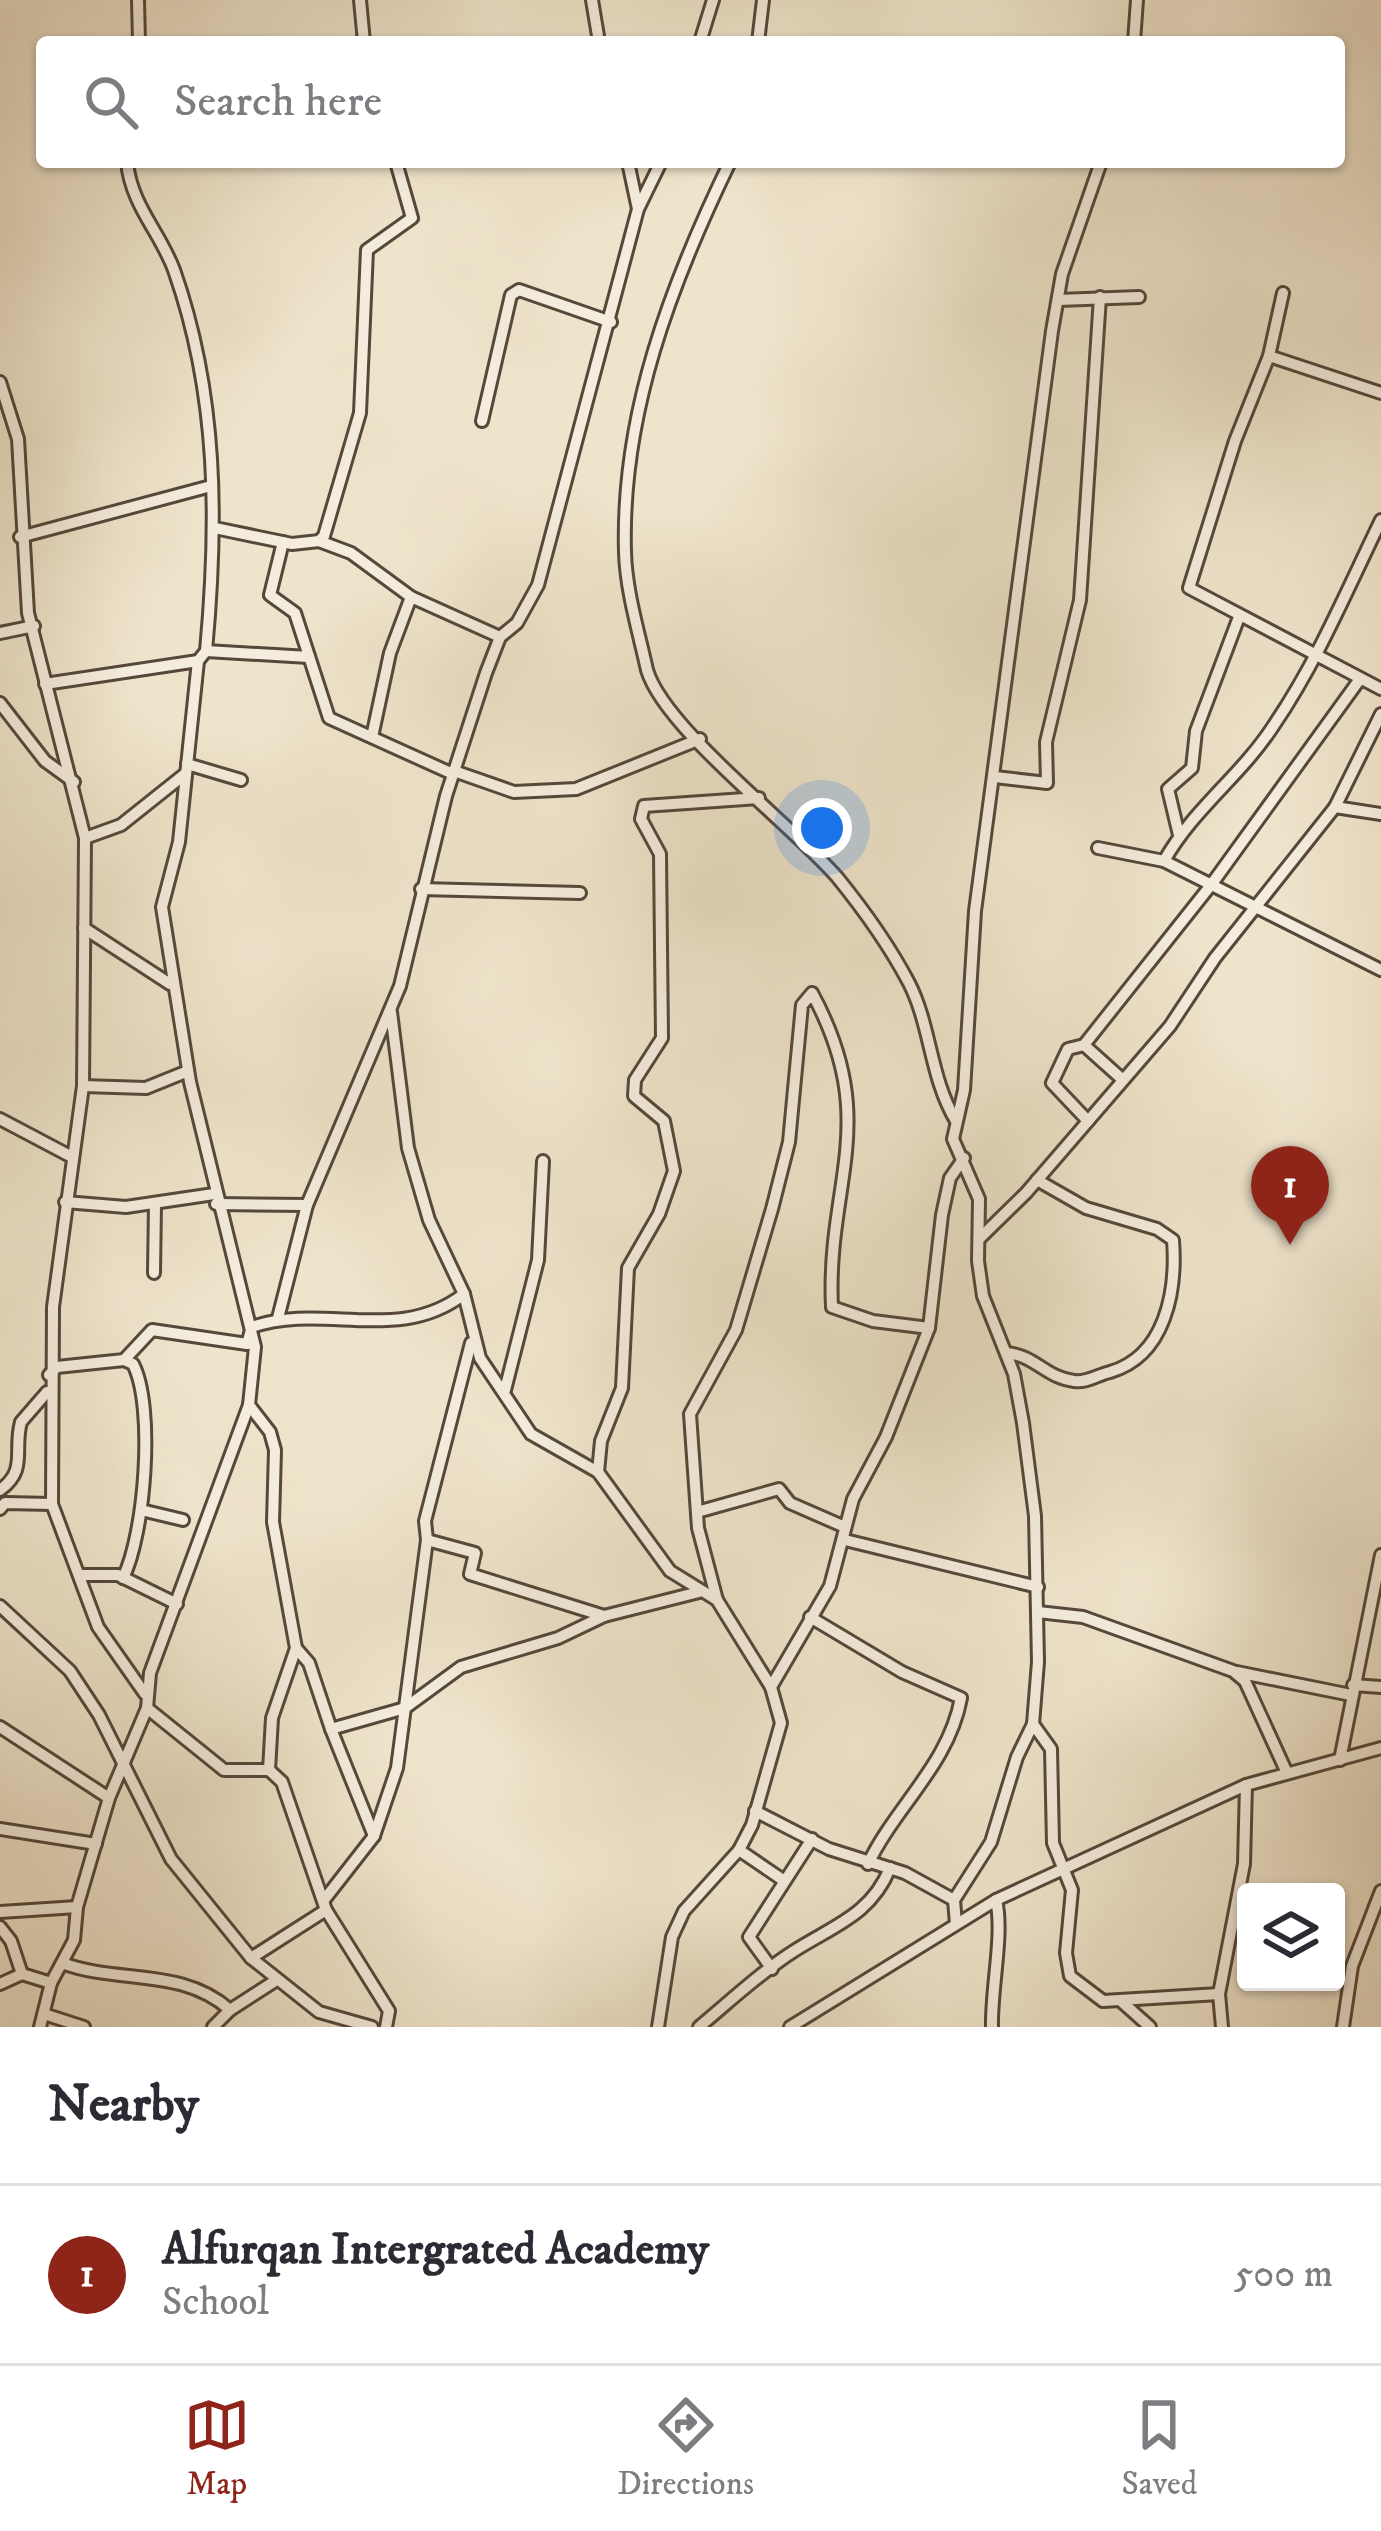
<!DOCTYPE html>
<style>
:root{--surface:#fff;--page:#f2f2f3;--text:#2b2b33;--muted:#7c7c81;--line:#e1e1e2;--accent:#8f2418}
body{margin:0;font-family:"IM FELL DW Pica",serif;background:var(--page);color:var(--text)}
.controls{position:absolute;right:36px;bottom:36px;display:grid;overflow:hidden;border-radius:12px;box-shadow:0 3px 9px #0004}
.controls button{width:108px;height:108px;display:grid;place-items:center;padding:0;border:0;border-bottom:3px solid var(--line);background:var(--surface);color:var(--text);font:60px sans-serif}
.you{position:absolute;left:822px;top:828px;width:42px;height:42px;margin:-30px;border:9px solid #fff;border-radius:50%;background:#1a73e8;box-shadow:0 0 0 18px #1a73e833}
.badge{display:grid;place-items:center;width:78px;height:78px;border-radius:50%;background:var(--accent);color:#fff;font-size:39px;font-weight:700}
.pin{position:absolute;translate:-50% -99px;filter:drop-shadow(0 3px 6px #0008)}
.pin::after{content:'';position:absolute;top:63px;width:42px;height:36px;background:inherit;clip-path:polygon(0 0,100% 0,50% 100%)}
.list{margin:0;padding:0;list-style:none}
h2{display:flex;justify-content:space-between;align-items:center;height:156px;margin:0;padding:0 48px;font-size:51px}
h2 small{font-size:39px;font-weight:400;color:var(--muted)}
.list li{display:grid;grid-template-columns:78px 1fr auto;gap:36px;align-items:center;box-sizing:border-box;height:180px;padding:0 48px;border-top:3px solid var(--line)}
.list b{display:block;font-size:45px;white-space:nowrap}
.list p{margin:0;font-size:39px;white-space:nowrap;color:var(--muted)}
.list em{font-size:39px;font-style:normal;color:var(--muted)}
.icon{flex:none;width:66px;height:66px;fill:none;stroke:currentColor;stroke-width:2;stroke-linecap:round;stroke-linejoin:round}
.map{position:relative;flex:none;width:1381px;height:2027px;overflow:hidden}
.search{position:absolute;background:var(--surface);box-shadow:0 3px 9px #0004;left:36px;right:36px;top:36px;height:132px;display:flex;align-items:center;gap:30px;box-sizing:border-box;padding:0 42px;border-radius:12px;color:var(--muted);font-size:45px}
.sheet{height:336px;background:var(--surface)}
nav{display:flex;justify-content:space-around;align-items:center;box-sizing:border-box;height:168px;border-top:3px solid var(--line);background:var(--surface);font-size:33px;color:var(--muted)}
nav a{display:grid;justify-items:center;gap:6px}
nav .on{color:var(--accent)}
.map>svg:first-child{display:block}
.lines{fill:none;stroke-linecap:round;stroke-linejoin:round}
.minor-casing{stroke:#55483b;stroke-width:16}
.minor{stroke:#f4eddd;stroke-width:10}
</style>
<div class="map">
<svg width="1381" height="2027" viewBox="0 0 1381 2027">
<rect width="100%" height="100%" fill="#eee4cb"/>
<filter id="stains"><feTurbulence type="fractalNoise" baseFrequency=".00167" numOctaves="4"/><feColorMatrix values="0 0 0 0 .2 0 0 0 0 .09 0 0 0 0 .02 0 0 0 .5 -.17"/></filter>
<radialGradient id="worn" r=".72"><stop offset=".6" stop-color="#630" stop-opacity="0"/><stop offset="1" stop-color="#630" stop-opacity=".3"/></radialGradient>
<g class="lines">
<g class="minor-casing">
<g id="minor">
<path d="M138,0L139,42"/>
<path d="M360,0L364,42"/>
<path d="M592,0L599,42"/>
<path d="M700,42L713,0"/>
<path d="M758,42L763,0"/>
<path d="M1134,42L1137,0"/>
<path d="M628,162L638,209"/>
<path d="M730,162C671,284 621,414 625,552C626,591 639,633 647,670C664,728 792,825 837,877C863,909 890,947 909,983C931,1026 930,1078 956,1121"/>
<path d="M1283,293L1269,356L1235,441L1189,588L1381,689"/>
<path d="M1058,300L1139,297"/>
<path d="M1269,356L1381,393"/>
<path d="M0,382L18,439L28,613L85,838L83,1086L53,1307L52,1504L98,1627L145,1694"/>
<path d="M482,421L511,295L519,290L611,322"/>
<path d="M215,528L292,544L319,541L324,536L360,413L367,250L412,218L396,162"/>
<path d="M20,537L211,486"/>
<path d="M319,541L351,553L411,597L500,637"/>
<path d="M283,542L270,595L295,613L329,718L453,774"/>
<path d="M0,633L34,626"/>
<path d="M206,651L309,657"/>
<path d="M45,684L198,661"/>
<path d="M0,703L45,761L74,782"/>
<path d="M372,737L390,653L411,597"/>
<path d="M187,764L241,780"/>
<path d="M454,771L514,792L576,789L700,739"/>
<path d="M995,777L1047,783L1046,742L1080,600L1100,297"/>
<path d="M1335,807L1381,814"/>
<path d="M1179,835L1168,789L1192,768L1196,731L1239,617"/>
<path d="M85,838L121,825L185,774"/>
<path d="M1098,848L1164,861L1381,970"/>
<path d="M1164,861C1194,808 1241,776 1274,725C1318,660 1347,590 1381,520"/>
<path d="M421,889L580,893"/>
<path d="M84,928L170,984"/>
<path d="M391,1012L408,1148L429,1220L464,1294L480,1358L531,1434L598,1472L670,1571L717,1600L771,1687"/>
<path d="M1084,1045L1123,1080"/>
<path d="M83,1086L146,1088L188,1071"/>
<path d="M0,1119L72,1157"/>
<path d="M1088,1121L1052,1083L1068,1049L1084,1045L1211,885L1360,679"/>
<path d="M65,1202L126,1207L214,1194"/>
<path d="M216,1204L307,1205"/>
<path d="M980,1238L1026,1193L1170,1026L1215,958L1335,807L1381,714"/>
<path d="M154,1273L155,1204"/>
<path d="M278,1318L307,1205L400,986L446,796L486,673L500,637L517,623L538,585L638,209L661,162"/>
<path d="M1006,1353C1035,1355 1046,1378 1074,1381C1087,1383 1097,1375 1110,1372C1165,1356 1177,1292 1173,1240L1157,1229L1086,1208L1037,1180"/>
<path d="M49,1375L57,1367L124,1360L152,1330L247,1344L252,1327C323,1302 398,1345 464,1294"/>
<path d="M505,1390L538,1260L543,1161"/>
<path d="M249,1405L270,1432L275,1450L273,1522L296,1648L272,1718L269,1770L282,1782L326,1910L389,2011L386,2027"/>
<path d="M598,1472L601,1441L622,1388L628,1268L659,1214L674,1171L664,1121L634,1096L635,1080L662,1038L660,854L641,819L644,806L759,798"/>
<path d="M0,1490C28,1470 13,1450 21,1422L47,1392"/>
<path d="M0,1509L5,1503L52,1504"/>
<path d="M141,1510L183,1520"/>
<path d="M697,1512L779,1489L790,1503L845,1527"/>
<path d="M427,1540L475,1553L470,1574L604,1616"/>
<path d="M845,1540L1038,1587"/>
<path d="M123,1578C145,1534 155,1406 133,1364L124,1360"/>
<path d="M81,1580V1575H118L177,1604"/>
<path d="M717,1600L698,1528L690,1414L736,1330L772,1209L789,1142L802,1005L812,993C882,1122 826,1183 832,1307L873,1321L929,1328"/>
<path d="M0,1606L70,1671L99,1715L171,1859L251,1958L319,2012L372,2027"/>
<path d="M1038,1612L1083,1617L1233,1671L1245,1681L1287,1773"/>
<path d="M810,1617L902,1672L961,1698C949,1764 895,1807 868,1864"/>
<path d="M296,1648L309,1663L331,1729L405,1708L461,1667L558,1638L604,1616L699,1592"/>
<path d="M1237,1672L1351,1695"/>
<path d="M1353,1685L1381,1687"/>
<path d="M147,1708L224,1770H269"/>
<path d="M1033,1724L1051,1749L1053,1843L1072,1890L1066,1953L1070,1976L1103,2001L1219,1994"/>
<path d="M0,1727L109,1798"/>
<path d="M331,1729L374,1836"/>
<path d="M1340,1760L1381,1555"/>
<path d="M755,1811L829,1849L905,1873L954,1900"/>
<path d="M0,1829L96,1844"/>
<path d="M739,1850L783,1880"/>
<path d="M324,1900L374,1836L397,1768L427,1540L425,1521L471,1343"/>
<path d="M0,1912L77,1907"/>
<path d="M956,1924L954,1900L991,1842L1017,1757L1033,1724L1038,1662L1035,1516L1023,1423L1014,1374L983,1296L978,1261L979,1199L953,1139L964,1090L975,911L1052,331L1062,274L1101,162"/>
<path d="M0,1927L11,1941L22,1974L51,1983"/>
<path d="M251,1958L326,1910"/>
<path d="M62,1963C118,1984 182,1967 230,2010L275,1981"/>
<path d="M772,1969L749,1937L812,1839"/>
<path d="M0,1984L22,1974"/>
<path d="M1122,2002L1150,2027"/>
<path d="M47,2015L84,2027"/>
<path d="M40,2027L51,1983L74,1940L77,1907L109,1798L147,1708L150,1673L249,1405L255,1347L190,1082L162,907L179,842L198,661L206,651C218,522 218,395 174,270C160,232 131,205 127,162"/>
<path d="M213,2027L230,2010"/>
<path d="M658,2027L672,1937L684,1911L739,1850L752,1825L781,1723L771,1687L830,1586L853,1499L886,1437L929,1328L942,1215L950,1178L964,1158"/>
<path d="M699,2027C729,2002 761,1972 794,1951C833,1926 871,1915 890,1868"/>
<path d="M790,2027L996,1900L1246,1785L1381,1748"/>
<path d="M992,2027C991,1988 1004,1934 996,1900"/>
<path d="M1222,2027L1219,1994L1244,1864L1246,1785"/>
<path d="M1343,2027L1352,1966L1381,1891"/>
</g>
</g>
<use href="#minor" class="minor"/>
</g>
<rect width="100%" height="100%" filter="url(#stains)"/>
<rect width="100%" height="100%" fill="url(#worn)"/>
</svg>
<div class="controls">
<button><svg class="icon" aria-label="layers" viewBox="0 0 24 24"><path d="M12 4l9 5-9 5-9-5zM3 14l9 5 9-5"/></svg></button>
</div>
<div class="you"></div>
<div class="pin badge" style="left:1290px;top:1245px">1</div>
<div class="search"><svg class="icon" aria-label="search" viewBox="0 0 24 24"><circle cx="10" cy="10" r="6"/><path d="M15 15l6 6"/></svg>Search here</div>
</div>
<section class="sheet">
<h2>Nearby<small></small></h2>
<ul class="list">
<li><span class="badge">1</span><div><b>Alfurqan Intergrated Academy</b><p>School</p></div><em>500 m</em></li>
</ul>
</section>
<nav>
<a class="on"><svg class="icon" aria-label="map" viewBox="0 0 24 24"><path d="M3 6l6-2 6 2 6-2v14l-6 2-6-2-6 2zM9 4v14M15 6v14"/></svg>Map</a>
<a><svg class="icon" aria-label="directions" viewBox="0 0 24 24"><path d="M12 3l9 9-9 9-9-9zM9 14v-3h6M13 9l2 2-2 2"/></svg>Directions</a>
<a><svg class="icon" aria-label="saved" viewBox="0 0 24 24"><path d="M7 4h10v16l-5-4-5 4z"/></svg>Saved</a>
</nav>
